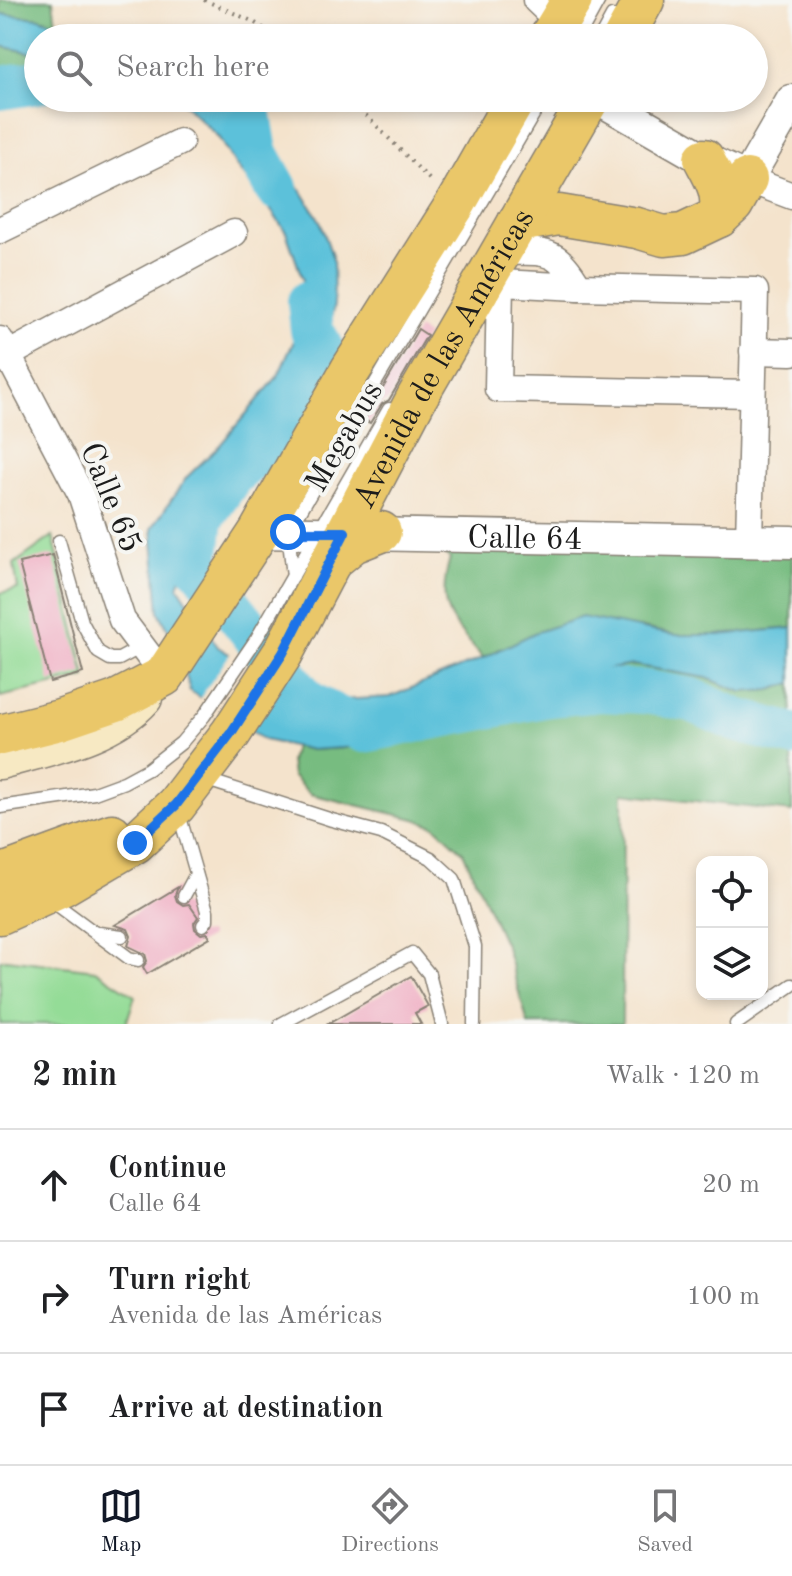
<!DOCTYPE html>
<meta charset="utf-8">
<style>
:root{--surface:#fff;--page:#f2f2f2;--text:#202124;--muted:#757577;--line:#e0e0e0;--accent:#111827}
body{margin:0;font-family:"Old Standard TT",serif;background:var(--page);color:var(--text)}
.controls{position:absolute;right:24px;bottom:24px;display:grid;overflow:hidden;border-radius:16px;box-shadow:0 4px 12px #0003}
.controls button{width:72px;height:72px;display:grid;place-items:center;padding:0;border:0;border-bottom:2px solid var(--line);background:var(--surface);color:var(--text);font:40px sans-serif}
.stop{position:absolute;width:24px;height:24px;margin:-18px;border:6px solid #1a73e8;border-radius:50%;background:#fff}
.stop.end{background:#1a73e8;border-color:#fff;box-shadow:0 2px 8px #0008}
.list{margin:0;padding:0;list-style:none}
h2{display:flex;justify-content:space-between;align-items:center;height:104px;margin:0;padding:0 32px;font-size:34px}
h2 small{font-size:26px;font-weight:400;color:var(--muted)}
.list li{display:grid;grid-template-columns:52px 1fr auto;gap:24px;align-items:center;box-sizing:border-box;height:112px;padding:0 32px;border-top:2px solid var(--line)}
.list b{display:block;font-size:30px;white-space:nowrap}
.list p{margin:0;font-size:26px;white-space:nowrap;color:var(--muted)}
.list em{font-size:26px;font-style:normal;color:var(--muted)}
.icon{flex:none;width:44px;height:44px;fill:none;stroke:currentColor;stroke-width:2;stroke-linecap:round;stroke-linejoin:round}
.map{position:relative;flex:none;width:792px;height:1024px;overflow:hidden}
.search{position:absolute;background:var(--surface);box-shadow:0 4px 12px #0003;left:24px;right:24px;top:24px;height:88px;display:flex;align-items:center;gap:20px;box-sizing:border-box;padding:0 28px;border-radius:44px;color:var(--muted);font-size:30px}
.sheet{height:440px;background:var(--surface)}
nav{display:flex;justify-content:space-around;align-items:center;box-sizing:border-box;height:112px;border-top:2px solid var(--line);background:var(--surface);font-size:22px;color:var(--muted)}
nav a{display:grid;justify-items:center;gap:4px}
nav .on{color:var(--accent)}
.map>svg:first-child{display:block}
.green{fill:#94dc97;stroke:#587c5a;stroke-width:2}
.forest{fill:#77bc80;stroke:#4a6c4e;stroke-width:2}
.water{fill:#5cc1da;stroke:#3c6e7b;stroke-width:2}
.pier{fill:#f4e3cc}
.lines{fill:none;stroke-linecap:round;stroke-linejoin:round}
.river{stroke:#5cc1da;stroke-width:44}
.building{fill:#f0abc1}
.service-casing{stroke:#888074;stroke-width:15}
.minor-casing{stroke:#888074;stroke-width:29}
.tertiary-casing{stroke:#888074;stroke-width:35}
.secondary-casing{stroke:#888074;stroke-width:39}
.primary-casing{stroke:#888074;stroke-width:43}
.path{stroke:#888074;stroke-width:4;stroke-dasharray:2 6;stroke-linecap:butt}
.service{stroke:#fff;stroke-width:12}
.minor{stroke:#fff;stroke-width:26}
.tertiary{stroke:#fff;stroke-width:32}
.secondary{stroke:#f7e9c3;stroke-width:36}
.primary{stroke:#eac769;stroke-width:40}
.route{stroke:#1a73e8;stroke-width:10}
.labels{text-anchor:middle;stroke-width:8;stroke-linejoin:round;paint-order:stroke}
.street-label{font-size:32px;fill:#1c1c1c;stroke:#f6f6f2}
</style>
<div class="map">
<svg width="792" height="1024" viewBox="0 0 792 1024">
<rect width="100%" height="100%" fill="#f6f6f2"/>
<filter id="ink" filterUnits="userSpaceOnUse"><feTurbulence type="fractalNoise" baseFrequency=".0125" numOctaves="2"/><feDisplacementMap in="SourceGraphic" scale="16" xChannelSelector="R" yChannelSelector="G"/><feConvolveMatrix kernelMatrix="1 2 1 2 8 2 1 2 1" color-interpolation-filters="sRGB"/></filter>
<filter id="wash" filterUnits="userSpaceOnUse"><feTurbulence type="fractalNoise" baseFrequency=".006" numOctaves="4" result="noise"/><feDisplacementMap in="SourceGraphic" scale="32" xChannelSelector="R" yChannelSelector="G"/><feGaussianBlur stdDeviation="1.8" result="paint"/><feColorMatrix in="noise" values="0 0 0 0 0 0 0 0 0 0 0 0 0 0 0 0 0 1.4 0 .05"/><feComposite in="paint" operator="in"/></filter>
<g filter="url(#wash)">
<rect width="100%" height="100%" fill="#f4e3cc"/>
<g class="green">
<path d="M53,536L86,677L0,697V593L18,589L14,564Z"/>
<path d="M7,959L95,970L135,996L126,1024H0V960Z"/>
</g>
<g class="forest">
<path d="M0,0H53L56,23L40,18L0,14Z"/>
<path d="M0,46L38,54V84L2,89L0,86Z"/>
<path d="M417,534L792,542V628L719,635H674L643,628L502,648L483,658C451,621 435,610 450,558Z"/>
<path d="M633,665L707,678L742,692L770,690L792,683V812L623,793L622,1024H528L506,947L463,852L435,826L415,819L310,794L292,776L290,761L294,746L311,750L343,748L404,739L455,713L536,681Z"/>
</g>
<g class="water">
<path d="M0,14L40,18L94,38H38V54L0,46Z"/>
<path d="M178,98H223L231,106L277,164L301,190L320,221L333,259L334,305L324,352L316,371L271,443L232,474L202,518L178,586L218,647L307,702L390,697L483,658L534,633L582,617L674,635H719L792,628V683L770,690L742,692L707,678L633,665L536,681L455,713L404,739L343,748L311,750L264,740L190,691L180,653L159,612L152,528L187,477L220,445L278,376L304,319L306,289L286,232L259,193L236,166L218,137Z"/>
</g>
<path class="pier" d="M232,651L253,664L219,715L198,701Z"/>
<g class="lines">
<g class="river">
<path d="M0,88L38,82"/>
<path d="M232,98L249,109L256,152L276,188"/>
<path d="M309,302L312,330L324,352L296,412L271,443L232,475L202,518L197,563L307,702L364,731L550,695L599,690L646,692L692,700L736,720L792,735"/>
</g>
</g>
<g id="blocks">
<g class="building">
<path d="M418,329L427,335L389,400L382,404L370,423L364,420Z"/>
<path d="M53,555L83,673L50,682L19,563Z"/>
<path d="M178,887L175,895L177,901L183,905L189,904L198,917L194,923L195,929L201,934L208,933L210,937L147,974L143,967L147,961L145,954L128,946L131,936L128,929L115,925Z"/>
<path d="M411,976L428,1006L415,1013L421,1024H328Z"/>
</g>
</g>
</g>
<g filter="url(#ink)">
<use href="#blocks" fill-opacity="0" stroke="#888074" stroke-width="2"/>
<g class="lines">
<g class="service-casing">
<g id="service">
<path d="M578,38L599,0"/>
<path d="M600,38L612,16"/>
<path d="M59,541L82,622L98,652L110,659H119L143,646"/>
<path d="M293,576L288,532L543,98"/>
<path d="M204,779L332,820L381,833L431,858L454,879L475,946L474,1024"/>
<path d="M0,807L94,793L124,782L148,769L181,743L204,716L257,638L389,409"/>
<path d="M179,814L207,911V920L203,925"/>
<path d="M184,896L196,874"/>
<path d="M56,904L129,958L138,960"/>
<path d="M99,933L122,936"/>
<path d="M281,1024L412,953L429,974L442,1024"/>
<path d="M736,1024L792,985"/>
</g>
</g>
<g class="minor-casing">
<g id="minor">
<path d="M536,0L558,21"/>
<path d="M747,179L792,196"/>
<path d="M0,230L180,142"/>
<path d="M501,252C545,252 555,246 579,287L755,291L749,541"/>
<path d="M579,287L500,283L498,389L752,394"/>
<path d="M0,340L81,494L122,620L164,676"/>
<path d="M753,351L792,352"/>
<path d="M0,359L234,233"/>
</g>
</g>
<g class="tertiary-casing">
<g id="tertiary">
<path d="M598,98L704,159L747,179L792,101"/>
<path id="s1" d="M259,532L792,542"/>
</g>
</g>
<g class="secondary-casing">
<path id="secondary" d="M0,761C48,747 110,736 144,698"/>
</g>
<g class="primary-casing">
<g id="primary">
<path d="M549,38L572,0"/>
<path d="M623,38L644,0"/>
<path d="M704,159C715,179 724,193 719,217"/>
<path d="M518,222L559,215L637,228L664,236L683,234L719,217L733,204L747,179"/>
<path d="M330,562L353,543L381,532"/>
<path d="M0,735L60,720L116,701L164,676L259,532L350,371L455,205L516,98"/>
<path d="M0,875L112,834"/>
<path id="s2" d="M0,914L62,886L135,843L176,805L231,733L283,653L416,399L590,98"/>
</g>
</g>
<g class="path">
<path d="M204,0L252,21L279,38"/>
<path d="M349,98L433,183"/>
</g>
<use href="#service" class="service"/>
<use href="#minor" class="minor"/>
<use href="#tertiary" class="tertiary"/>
<use href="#secondary" class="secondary"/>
<use href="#primary" class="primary"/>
</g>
</g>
<g class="lines" filter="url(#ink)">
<path class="route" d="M135,843L176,805L231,733L283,653L345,532H288"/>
</g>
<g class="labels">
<g class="street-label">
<text dy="11" stroke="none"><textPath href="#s2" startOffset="730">Avenida de las Américas</textPath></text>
<text transform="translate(343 436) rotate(-60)" y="11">Megabus</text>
<text transform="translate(112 497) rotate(68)" y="11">Calle 65</text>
<text dy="11" stroke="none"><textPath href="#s1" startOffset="266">Calle 64</textPath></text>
</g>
</g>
</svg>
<div class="controls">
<button><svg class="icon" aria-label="locate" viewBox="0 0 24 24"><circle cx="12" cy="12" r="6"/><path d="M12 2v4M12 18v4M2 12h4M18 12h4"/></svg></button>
<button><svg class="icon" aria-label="layers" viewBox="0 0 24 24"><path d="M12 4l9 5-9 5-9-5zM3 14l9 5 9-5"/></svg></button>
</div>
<div class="stop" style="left:288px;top:532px"></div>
<div class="stop end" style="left:135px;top:843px"></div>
<div class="search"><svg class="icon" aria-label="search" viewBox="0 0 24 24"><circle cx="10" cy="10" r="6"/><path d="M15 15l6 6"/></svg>Search here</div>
</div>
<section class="sheet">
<h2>2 min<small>Walk · 120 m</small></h2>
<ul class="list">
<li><svg class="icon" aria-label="ahead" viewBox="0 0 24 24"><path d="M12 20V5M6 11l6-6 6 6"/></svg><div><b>Continue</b><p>Calle 64</p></div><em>20 m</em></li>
<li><svg class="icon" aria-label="right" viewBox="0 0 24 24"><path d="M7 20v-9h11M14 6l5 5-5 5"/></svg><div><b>Turn right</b><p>Avenida de las Américas</p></div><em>100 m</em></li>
<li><svg class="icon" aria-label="arrive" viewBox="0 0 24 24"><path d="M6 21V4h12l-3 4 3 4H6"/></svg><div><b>Arrive at destination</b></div></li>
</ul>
</section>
<nav>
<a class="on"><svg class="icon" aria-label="map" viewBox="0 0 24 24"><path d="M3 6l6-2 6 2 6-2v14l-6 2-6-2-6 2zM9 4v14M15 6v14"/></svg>Map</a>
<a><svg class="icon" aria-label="directions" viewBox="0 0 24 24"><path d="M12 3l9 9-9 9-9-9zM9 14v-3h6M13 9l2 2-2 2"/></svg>Directions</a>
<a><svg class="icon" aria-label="saved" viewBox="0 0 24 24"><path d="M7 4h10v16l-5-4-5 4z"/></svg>Saved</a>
</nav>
